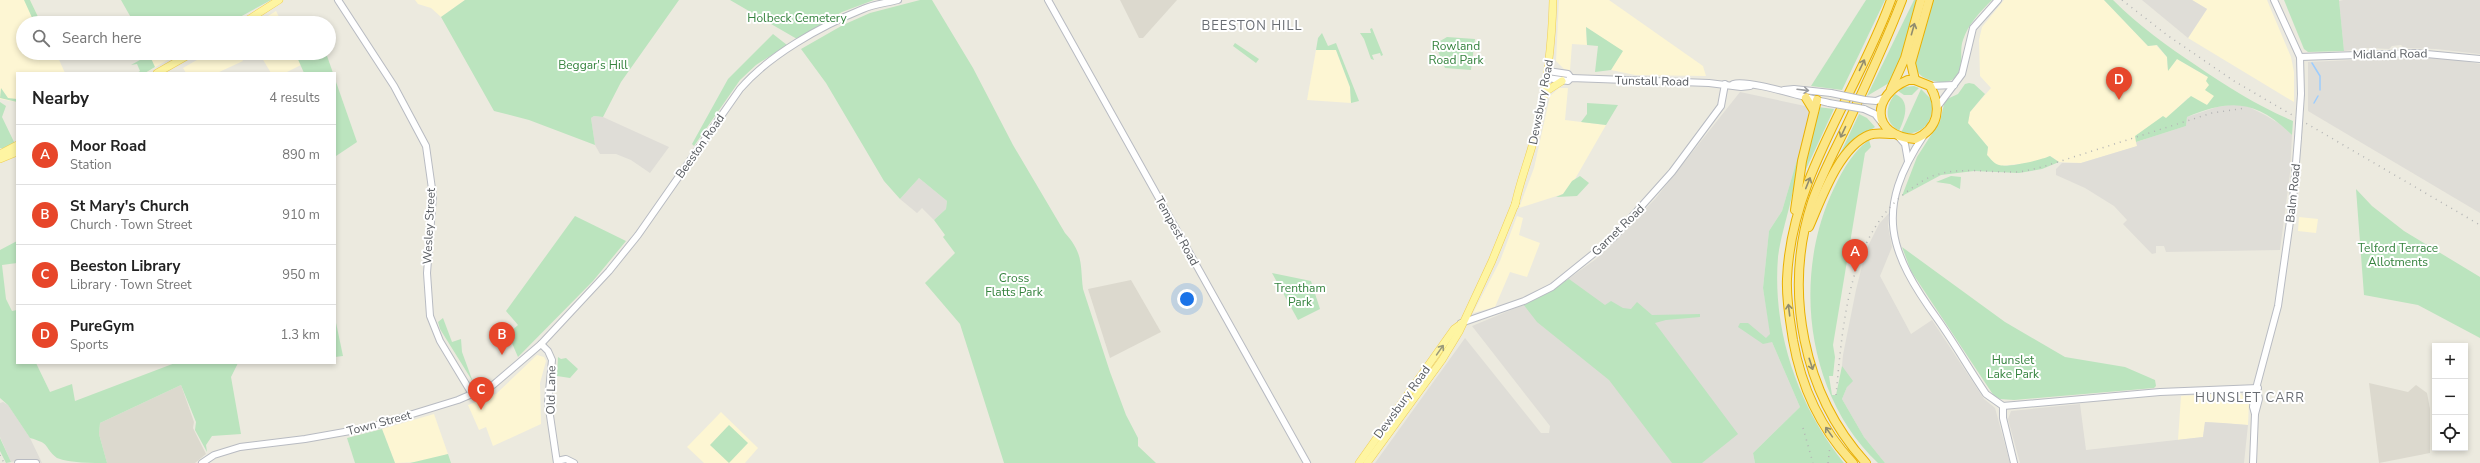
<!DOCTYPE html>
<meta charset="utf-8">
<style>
:root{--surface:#fff;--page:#f6f6f6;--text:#222;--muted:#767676;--line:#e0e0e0;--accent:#e7462a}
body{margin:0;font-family:"Nunito Sans",sans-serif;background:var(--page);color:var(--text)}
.controls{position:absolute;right:12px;bottom:12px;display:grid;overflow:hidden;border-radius:0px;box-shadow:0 2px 6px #0003}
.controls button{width:36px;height:36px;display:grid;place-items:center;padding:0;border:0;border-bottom:1px solid var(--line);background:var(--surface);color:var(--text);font:20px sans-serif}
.you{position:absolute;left:1187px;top:299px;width:14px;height:14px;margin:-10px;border:3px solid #fff;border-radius:50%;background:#1a73e8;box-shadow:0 0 0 6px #1a73e833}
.badge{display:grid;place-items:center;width:26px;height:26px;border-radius:50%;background:var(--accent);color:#fff;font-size:13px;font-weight:700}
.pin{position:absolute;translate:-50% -33px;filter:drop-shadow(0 1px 2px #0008)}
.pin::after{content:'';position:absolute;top:21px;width:14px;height:12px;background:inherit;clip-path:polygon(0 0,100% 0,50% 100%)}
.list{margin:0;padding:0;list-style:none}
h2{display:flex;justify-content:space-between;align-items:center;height:52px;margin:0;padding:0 16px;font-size:17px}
h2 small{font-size:13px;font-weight:400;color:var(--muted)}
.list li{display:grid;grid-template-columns:26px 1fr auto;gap:12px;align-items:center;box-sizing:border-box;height:60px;padding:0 16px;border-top:1px solid var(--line)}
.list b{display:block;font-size:15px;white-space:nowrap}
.list p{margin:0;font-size:13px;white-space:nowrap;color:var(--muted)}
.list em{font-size:13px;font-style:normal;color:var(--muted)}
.icon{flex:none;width:22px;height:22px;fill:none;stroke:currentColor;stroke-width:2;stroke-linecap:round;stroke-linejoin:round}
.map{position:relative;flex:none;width:2480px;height:463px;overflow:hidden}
.search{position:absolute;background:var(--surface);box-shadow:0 2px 6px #0003;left:16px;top:16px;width:320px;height:44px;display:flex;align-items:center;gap:10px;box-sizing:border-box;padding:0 14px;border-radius:22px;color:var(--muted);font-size:15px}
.panel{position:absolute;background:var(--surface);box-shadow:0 2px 6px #0003;left:16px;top:72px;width:320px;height:292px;border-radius:0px}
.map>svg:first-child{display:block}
.commercial{fill:#fdf6d3}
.industrial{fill:#dfddd7}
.education{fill:#dcd9ce}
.green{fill:#bbe4be}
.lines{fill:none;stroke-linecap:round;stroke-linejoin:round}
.stream{stroke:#9dcdfe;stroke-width:1.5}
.secondary-casing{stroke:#b8bbc2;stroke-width:8}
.primary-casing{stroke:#f0cf55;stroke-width:8}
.highway-casing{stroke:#e9b002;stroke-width:10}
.secondary{stroke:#fff;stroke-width:6}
.primary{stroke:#fef5a2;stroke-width:7}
.highway{stroke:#fce686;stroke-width:8}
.rail{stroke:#b3b4b4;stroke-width:1.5;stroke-dasharray:1 5;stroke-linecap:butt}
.secondary-bridge-casing{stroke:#b8bbc2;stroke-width:8;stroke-linecap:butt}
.secondary-bridge{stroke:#fff;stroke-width:6}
.oneway{stroke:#918c6e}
.oneway2{stroke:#9b9da0}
.oneway3{stroke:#9a997b}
.labels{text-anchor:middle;stroke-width:4;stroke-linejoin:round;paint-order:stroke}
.park-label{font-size:12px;fill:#35833e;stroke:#fff}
.street-label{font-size:12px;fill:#585c61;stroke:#fff}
.neighbourhood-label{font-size:13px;letter-spacing:1px;fill:#696d73;stroke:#fff}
</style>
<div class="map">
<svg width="2480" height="463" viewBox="0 0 2480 463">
<rect width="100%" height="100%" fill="#eceadf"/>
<g class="commercial">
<path d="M0,0H30L41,23H23V53H56L65,73H17V102L0,99Z"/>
<path d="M415,0H465L441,17L431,8L418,4Z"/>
<path d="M1559,0H1609L1703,66L1706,76L1635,75L1611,70L1622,51L1586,27L1587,45L1572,44L1570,70L1564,69L1556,61Z"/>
<path d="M2004,0H2104L2148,46L2156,45L2167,57L2168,70L2177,59L2208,77L2214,96L2207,105L2188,98L2138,146L2081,163L2059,162L2050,156L2038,162L2000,166L1994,163L1987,155L1988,147L1968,123L1970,112L1991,88L1980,76L1979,40L1982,27Z"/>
<path d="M2192,0H2267L2291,57L2294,72V102L2188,38L2207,9Z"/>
<path d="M276,11L282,23H257Z"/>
<path d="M1316,50H1336L1350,87L1351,103L1307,100Z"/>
<path d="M149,53H170L173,57L145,73H141L137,63L148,57Z"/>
<path d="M209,53H238L243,61L217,73H186L183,68Z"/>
<path d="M259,53H295L301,65L285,73H271Z"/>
<path d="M1559,88H1568L1565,120L1606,125L1571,186L1563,194L1519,208L1534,168L1550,96Z"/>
<path d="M1517,216L1523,218L1519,235L1540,243L1527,277L1510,272L1495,307L1473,313L1500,261Z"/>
<path d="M2299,217L2318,219L2316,233L2298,231Z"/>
<path d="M537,355L544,357L546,361L540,383L541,424L493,446L486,427L479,430L468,405L496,394Z"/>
<path d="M2240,393L2249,402L2248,425L2205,422L2203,437L2178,440L2181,396Z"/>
<path d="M721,412L758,448L745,463H704L687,447Z"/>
<path d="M434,414L448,454L420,462L395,463L382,429Z"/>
</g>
<g class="industrial">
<path d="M2142,0H2192L2207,9L2188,38Z"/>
<path d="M2343,0H2480V54L2436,49L2404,48L2401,45L2392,46L2389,49L2368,48L2344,51L2339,1Z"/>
<path d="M2418,57L2447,58L2480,64V213L2308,111V62Z"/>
<path d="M1740,92L1805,106L1811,112L1782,211L1769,231L1763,288L1772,342L1800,407L1753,453L1755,463H1375L1465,338L1541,433H1549L1550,426L1472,326L1523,305L1554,289L1596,259L1655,199Z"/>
<path d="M2235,104L2245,105L2265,115L2280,124L2292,135L2290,173L2280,250L2166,252L2164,246H2156V253L2152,254L2123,224L2127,220L2114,206L2085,188L2056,175V169L2062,163H2081L2137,146L2136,142L2186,126L2187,117L2217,107Z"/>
<path d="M594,116L603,117L669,147L650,173L631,160L616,154H600L595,145L591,118Z"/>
<path d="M919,178L947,201L946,209L934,220L922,208L917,213L900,199Z"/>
<path d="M1889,213L1888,226L1892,247L1880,276L1911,334L1932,320L1984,399L1995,408L2010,463H1885L1864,437L1842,399L1847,387L1842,366L1843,355L1856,290L1866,250L1879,224Z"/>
<path d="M3,402L8,405L30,438L42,463L26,459L11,462L0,437V403Z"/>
<path d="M2080,404L2086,450L2203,437L2205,422L2223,423L2248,425L2244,463H2020L2008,419L2011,411Z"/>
</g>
<g class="education">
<path d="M1120,0H1177L1143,38H1139Z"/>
<path d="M1131,280L1161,332L1110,358L1088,289Z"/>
<path d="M2369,383L2408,392L2416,385L2427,393L2430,409V453L2379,463Z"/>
<path d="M181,385L194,422L193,428L206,454L195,463H107L99,434L100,423Z"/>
</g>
<g class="green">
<path d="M24,0H30L41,23L37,21L34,22Z"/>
<path d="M121,0H271L229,23H134Z"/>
<path d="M465,0H679L621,82L603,117L594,116L591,118L595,145L529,120L494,111L441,17Z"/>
<path d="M730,0H874L842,12L797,39Z"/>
<path d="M920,0H932L973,68L1013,145L1065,233C1084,254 1080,265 1083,289L1110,372L1126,415L1138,438V446L1156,463H1004L960,324L925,283L955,253L943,237L945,235L934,220L946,209L947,201L919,178L900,199L884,181L826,83L801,49L843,25L870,13Z"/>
<path d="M1866,0H1885L1842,90L1811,86Z"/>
<path d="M1914,0H1918L1899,65L1889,83L1867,96Z"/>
<path d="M1932,0H1992C1981,11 1968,24 1963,40C1960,48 1962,56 1961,64C1959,86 1938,85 1923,77C1915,72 1915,64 1915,55Z"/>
<path d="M2104,0H2113C2139,26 2167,46 2197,66C2229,88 2258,106 2293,121L2292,135C2257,101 2232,98 2187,117L2186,126L2136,142L2135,136L2163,116L2166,118L2191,96L2207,105L2214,96L2205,90L2209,85L2206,81L2208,77L2177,59L2168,71L2167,57L2157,45L2148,46Z"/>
<path d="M2284,0H2339L2344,51L2308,52L2304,49Z"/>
<path d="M1586,27L1623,51L1611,70L1595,72L1598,46L1587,45Z"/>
<path d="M1372,28L1383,55L1381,56L1380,53L1372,55L1374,60L1371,59L1364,39L1360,33H1371L1370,29Z"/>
<path d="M1322,33L1328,46L1336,43L1359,101L1351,103L1350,87L1336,50H1316L1318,38Z"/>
<path d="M773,34L787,45L756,65L740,80L694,146L692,144L728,79Z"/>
<path d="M1447,37L1475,39L1471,70L1445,68L1435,44Z"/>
<path d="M1235,43L1259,59L1256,63L1233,46Z"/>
<path d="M147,53H151L149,54L155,67L145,73H137L140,71L137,64L131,65L147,56Z"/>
<path d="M303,53H326L333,73H304L297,57Z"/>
<path d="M335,79L357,142L336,156L335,153Z"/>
<path d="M1969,83L1974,84L1985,94L1970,112L1968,123L1988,147L1987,155C1991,159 1993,163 1999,165C2007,168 2041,160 2050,156L2059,162L2042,169L2019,173L1974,171L1941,175L1902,196L1917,157L1940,121L1945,100L1958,94L1965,84Z"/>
<path d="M1914,86L1919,88L1912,95H1904L1898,91L1905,87Z"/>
<path d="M1,88L8,98L17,99V102L0,98Z"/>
<path d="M1921,89L1931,99C1936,120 1922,137 1901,133Z"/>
<path d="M1895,94C1912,101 1904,120 1899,131C1884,122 1885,107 1895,94Z"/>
<path d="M0,102L6,106L2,117L15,144L4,149L0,148Z"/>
<path d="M1587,103L1618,105L1606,125L1581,122L1587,114Z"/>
<path d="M1818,107L1834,109L1801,180Z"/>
<path d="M1811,112C1804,143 1797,173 1790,204C1786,221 1780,240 1778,257C1772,331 1798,406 1844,463H1755L1753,453L1800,407L1772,342L1763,344L1738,327L1740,323H1748L1766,338L1770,334L1763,288L1769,231L1782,211Z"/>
<path d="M1859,114L1867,118L1875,127L1857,139L1823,190Z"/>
<path d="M1869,140L1871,147L1865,153L1833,345L1835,357L1833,376H1829L1832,395H1836L1842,366L1853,381L1847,387L1842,399L1864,437L1885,463H1878C1808,397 1793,283 1830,197C1840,175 1850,154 1869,140Z"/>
<path d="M1580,176L1589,183L1577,196L1556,197L1563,194L1572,181Z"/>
<path d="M1951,176L1961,177L1960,189L1950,184L1936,182Z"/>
<path d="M2356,189L2372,206L2404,231L2480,277V338L2418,305L2364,295Z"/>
<path d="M575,216L626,241L593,281L518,357L508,334L518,325L506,311Z"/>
<path d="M17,241V263L2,265L6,299L12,311L17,310V363H36L50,392L72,384L75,401L175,363H238L231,377L241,434L212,436L206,445L207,452L195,430L196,422L181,385L100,423L99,434L107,463C92,463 70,463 57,458C43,447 52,444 30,438L8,405L0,398V250Z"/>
<path d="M1902,247L2005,322L2065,357L2125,367L2155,380L2156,386L2154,388L2014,400L2000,399L1994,396L1911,271Z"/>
<path d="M1272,273L1311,281L1320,309L1298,320Z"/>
<path d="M1569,279L1605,305L1611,301L1623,308L1631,309L1637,302L1652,315L1700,314V317L1666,320L1655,323L1738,434L1702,463H1672L1609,380L1537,322L1523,304Z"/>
<path d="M335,318L343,356L335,357Z"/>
<path d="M443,318L452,342L461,339L462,352L473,382L440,329L438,322Z"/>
<path d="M558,357L561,359L566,358L578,369L570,378L557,376Z"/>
<path d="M729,425L748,443L729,463L710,445Z"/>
<path d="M382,429L395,463H355L347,438Z"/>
<path d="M0,437V438L11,462L6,463L0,451Z"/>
<path d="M448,454L451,463H410Z"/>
</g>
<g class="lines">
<g class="stream">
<path d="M2312,63L2320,76V90"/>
<path d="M2314,103L2318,96"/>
</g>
<g class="secondary-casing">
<g id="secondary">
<path d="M338,0L394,86L426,146L433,196L427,273L430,316L440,341L472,394"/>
<path d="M1048,0L1307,463"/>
<path d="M2274,0L2300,57L2301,94"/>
<path d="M2300,57L2416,53L2480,59"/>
<path d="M1548,71L1568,74L1571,78"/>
<path d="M1547,78L1568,81L1571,78L1709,83L1741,87L1750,86"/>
<path d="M1733,84C1749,79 1808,99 1829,103"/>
<path d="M1930,86L1954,85"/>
<path d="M1784,90L1794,89L1831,93"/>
<path d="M1865,100L1876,101L1886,97"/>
<path d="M1938,106L1962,74L1973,28L1998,0"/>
<path d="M1864,109L1875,114L1882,123"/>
<path d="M1924,135C1874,210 1888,251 1938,320C1955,344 1969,369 1986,394L2003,406L2160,392L2258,388"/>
<path d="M1898,136L1905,144L1908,161"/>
<path d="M1461,323L1524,301L1552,287L1613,238L1672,172L1721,106L1725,84"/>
<path d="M541,344L548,351L552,360L548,402L557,463"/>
<path d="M2003,406V418L2014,463"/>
<path d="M2255,414L2259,399L2257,389"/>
<path d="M557,461L566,459L574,463"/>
<path d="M18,463H36"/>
<path d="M202,463L214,455L240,447L305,439L367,428L458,400L493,385L541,344L609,271L638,235L740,89C769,55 821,26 863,9C874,4 887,3 898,0"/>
<path d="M2253,463L2255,414L2253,407L2254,396L2278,306L2293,200L2298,138"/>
</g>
</g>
<g class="primary-casing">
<g id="primary">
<path d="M243,23L279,0"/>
<path d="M157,73L192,53"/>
<path d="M1545,92L1562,81"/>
<path d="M0,154L17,145"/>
<path d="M0,159L17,152"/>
<path d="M1515,205C1520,180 1531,154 1537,128C1547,86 1552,43 1553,0"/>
<path d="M1359,463L1454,329L1461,324"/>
<path d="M1367,463L1442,360L1459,332L1492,261L1516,202"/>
</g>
</g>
<g class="highway-casing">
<g id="highway">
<path d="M1908,80H1915L1930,86C1942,107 1939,129 1915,139C1870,136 1871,95 1908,80Z"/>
<path d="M1915,80L1911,63L1929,0"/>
<path d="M1891,89L1905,58L1921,0"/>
<path d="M1806,98L1814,111"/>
<path d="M1795,210L1802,161L1817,100"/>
<path d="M1809,227C1821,200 1839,147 1869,135C1876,132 1885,134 1893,134"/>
<path d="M1853,463C1821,429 1801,386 1793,340C1790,320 1786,300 1787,279C1791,177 1857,94 1891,0"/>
<path d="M1866,463C1803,394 1783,291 1812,202C1821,176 1835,150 1847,125C1866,84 1886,42 1902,0"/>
</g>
</g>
<use href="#secondary" class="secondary"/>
<use href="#primary" class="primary"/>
<use href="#highway" class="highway"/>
<g class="rail">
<path d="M2122,0L2167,35L2234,81L2480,225"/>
<path d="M1836,395C1843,324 1848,229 1915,186C1922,181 1930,176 1939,174C1965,167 1991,173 2018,172C2026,171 2034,169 2042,167L2212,113L2246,108"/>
<path d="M1803,428L1813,463"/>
<path d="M0,455L4,463"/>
<path d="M1828,463L1830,446"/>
</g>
<g class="secondary-bridge-casing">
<g id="secondary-bridge">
<path d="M1831,93L1865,100"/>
<path d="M1829,103L1864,109"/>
<path d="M2298,138L2301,94"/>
</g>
</g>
<use href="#secondary-bridge" class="secondary-bridge"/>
</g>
<defs><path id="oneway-shaft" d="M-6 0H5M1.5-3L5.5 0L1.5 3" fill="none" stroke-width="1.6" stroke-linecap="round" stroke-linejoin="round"/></defs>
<g class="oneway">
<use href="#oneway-shaft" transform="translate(1913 29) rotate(-74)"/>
<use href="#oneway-shaft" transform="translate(1862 65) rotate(-65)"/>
<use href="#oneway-shaft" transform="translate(1843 132) rotate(115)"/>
<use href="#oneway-shaft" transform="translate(1808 183) rotate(-68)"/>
<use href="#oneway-shaft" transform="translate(1789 310) rotate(-97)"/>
<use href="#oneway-shaft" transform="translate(1811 364) rotate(72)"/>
<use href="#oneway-shaft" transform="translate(1829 432) rotate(-125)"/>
</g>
<use class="oneway2" href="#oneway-shaft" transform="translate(1803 90) rotate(7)"/>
<use class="oneway3" href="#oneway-shaft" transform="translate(1440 350) rotate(-55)"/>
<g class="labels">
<g class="park-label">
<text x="797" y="22">Holbeck Cemetery</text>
<text x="1456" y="50">Rowland<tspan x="1456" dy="14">Road Park</tspan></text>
<text x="593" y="69">Beggar's Hill</text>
<text x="2398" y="252">Telford Terrace<tspan x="2398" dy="14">Allotments</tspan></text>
<text x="1014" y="282">Cross<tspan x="1014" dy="14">Flatts Park</tspan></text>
<text x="1300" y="292">Trentham<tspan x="1300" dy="14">Park</tspan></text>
<text x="2013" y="364">Hunslet<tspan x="2013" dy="14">Lake Park</tspan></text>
</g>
<g class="street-label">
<text transform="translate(2390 54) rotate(-1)" y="4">Midland Road</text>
<text transform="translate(1652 81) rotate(1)" y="4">Tunstall Road</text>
<text transform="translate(1541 102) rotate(-79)" y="4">Dewsbury Road</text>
<text transform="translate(700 146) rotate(-55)" y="4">Beeston Road</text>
<text transform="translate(2293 193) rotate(-84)" y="4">Balm Road</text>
<text transform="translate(429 226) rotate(-87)" y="4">Wesley Street</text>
<text transform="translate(1618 230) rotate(-44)" y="4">Garnet Road</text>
<text transform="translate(1177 231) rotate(61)" y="4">Tempest Road</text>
<text transform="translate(551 390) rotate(-89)" y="4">Old Lane</text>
<text transform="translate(1402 402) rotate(-54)" y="4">Dewsbury Road</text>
<text transform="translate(379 423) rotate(-15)" y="4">Town Street</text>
</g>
<g class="neighbourhood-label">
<text x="1252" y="30">BEESTON HILL</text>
<text x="2250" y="402">HUNSLET CARR</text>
</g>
</g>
</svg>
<div class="controls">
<button>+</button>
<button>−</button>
<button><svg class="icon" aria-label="locate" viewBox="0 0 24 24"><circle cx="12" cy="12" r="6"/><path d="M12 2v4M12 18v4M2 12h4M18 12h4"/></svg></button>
</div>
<div class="you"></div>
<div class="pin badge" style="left:1855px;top:272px">A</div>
<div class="pin badge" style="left:502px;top:355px">B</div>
<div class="pin badge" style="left:481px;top:410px">C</div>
<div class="pin badge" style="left:2119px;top:100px">D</div>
<div class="search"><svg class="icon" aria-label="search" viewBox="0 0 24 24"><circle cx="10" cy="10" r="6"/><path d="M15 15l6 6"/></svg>Search here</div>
<section class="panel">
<h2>Nearby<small>4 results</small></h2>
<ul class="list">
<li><span class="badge">A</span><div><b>Moor Road</b><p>Station</p></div><em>890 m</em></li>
<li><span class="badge">B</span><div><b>St Mary's Church</b><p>Church · Town Street</p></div><em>910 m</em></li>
<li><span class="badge">C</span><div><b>Beeston Library</b><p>Library · Town Street</p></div><em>950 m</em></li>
<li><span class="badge">D</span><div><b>PureGym</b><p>Sports</p></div><em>1.3 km</em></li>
</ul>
</section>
</div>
